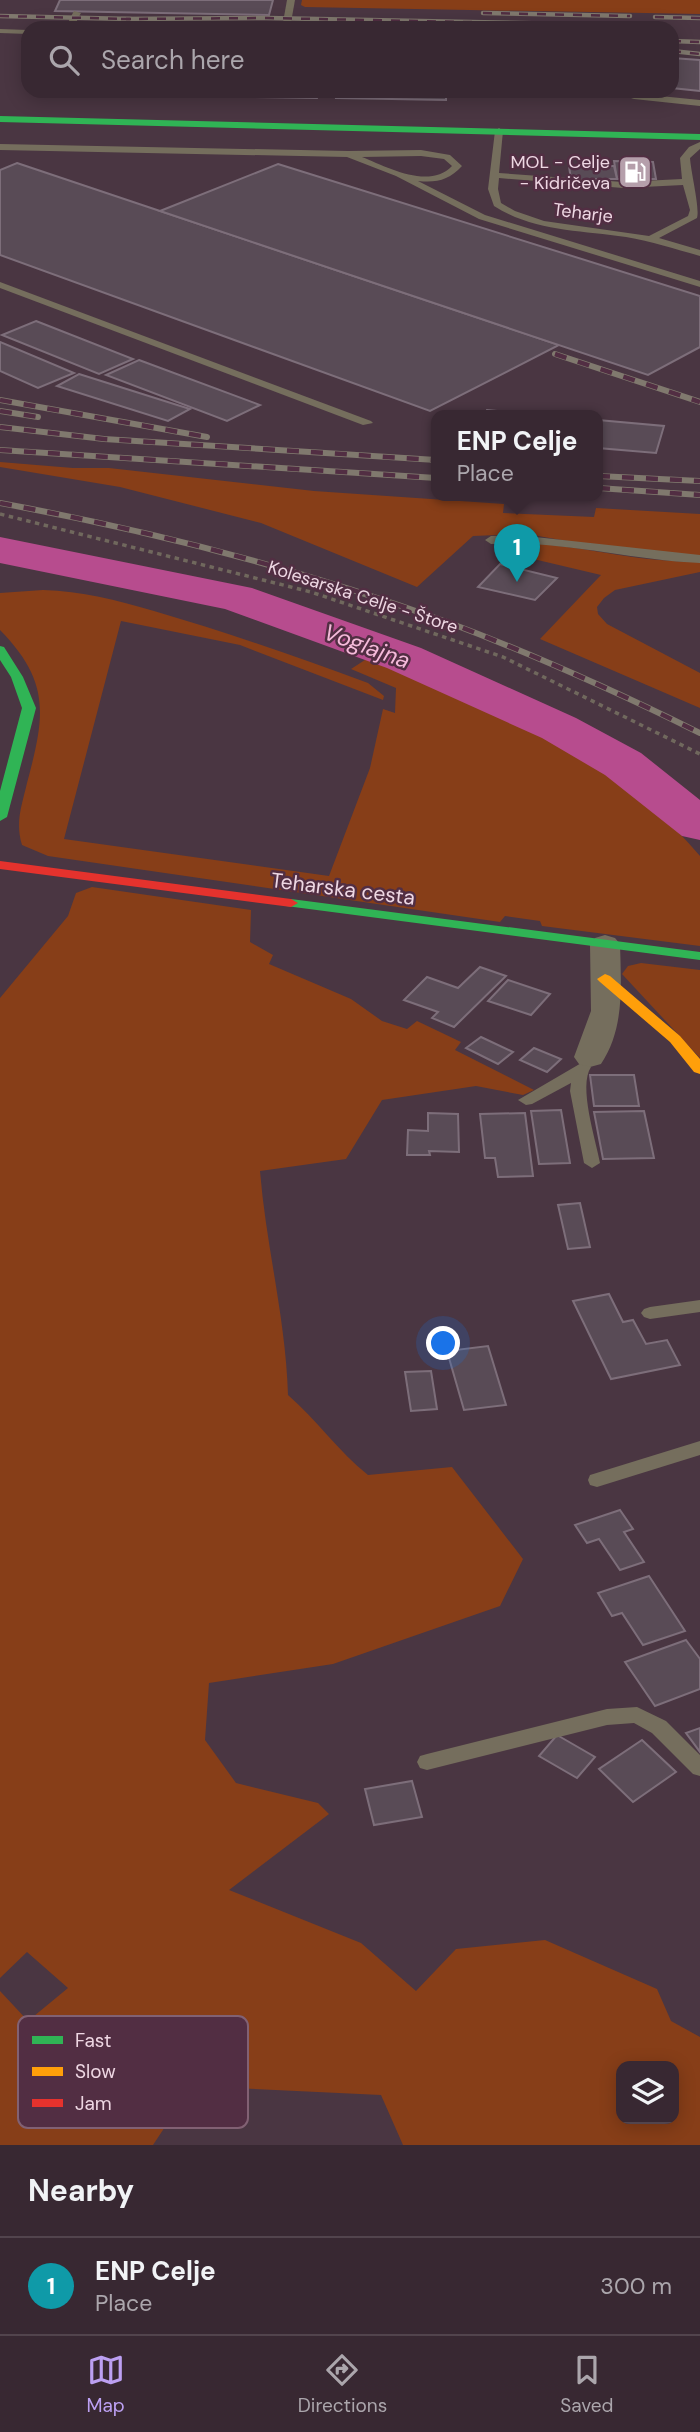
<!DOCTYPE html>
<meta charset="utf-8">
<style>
:root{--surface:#382832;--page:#3f303a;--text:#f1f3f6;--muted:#aba6ac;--line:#52444d;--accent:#bca0f2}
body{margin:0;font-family:"DM Sans",sans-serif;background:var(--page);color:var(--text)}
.controls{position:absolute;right:21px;bottom:21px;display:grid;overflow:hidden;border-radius:14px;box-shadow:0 4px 18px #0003}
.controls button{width:63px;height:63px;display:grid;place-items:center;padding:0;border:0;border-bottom:2px solid var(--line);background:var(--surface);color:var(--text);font:35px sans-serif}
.you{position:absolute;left:444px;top:1344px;width:24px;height:24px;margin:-18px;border:5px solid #fff;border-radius:50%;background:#1a73e8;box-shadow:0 0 0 10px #1a73e833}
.badge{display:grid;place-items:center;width:46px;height:46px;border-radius:50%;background:var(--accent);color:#fff;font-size:23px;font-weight:700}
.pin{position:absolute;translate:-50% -58px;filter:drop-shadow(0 2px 4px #0008)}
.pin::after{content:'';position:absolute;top:37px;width:24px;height:21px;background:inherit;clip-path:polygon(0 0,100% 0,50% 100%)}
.popup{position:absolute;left:431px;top:410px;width:172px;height:91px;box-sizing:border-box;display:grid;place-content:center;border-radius:14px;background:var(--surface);filter:drop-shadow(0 2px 5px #0005);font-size:23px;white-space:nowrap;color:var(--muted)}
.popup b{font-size:26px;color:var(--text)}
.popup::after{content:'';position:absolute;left:50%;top:100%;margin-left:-14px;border:14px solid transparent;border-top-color:var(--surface)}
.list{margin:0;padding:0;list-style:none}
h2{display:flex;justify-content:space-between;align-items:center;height:91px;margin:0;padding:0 28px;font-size:30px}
h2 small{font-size:23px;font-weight:400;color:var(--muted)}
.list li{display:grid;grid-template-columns:46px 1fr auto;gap:21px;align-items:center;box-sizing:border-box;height:98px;padding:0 28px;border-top:2px solid var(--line)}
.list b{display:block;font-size:26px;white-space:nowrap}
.list p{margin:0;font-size:23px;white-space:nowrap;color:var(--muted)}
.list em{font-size:23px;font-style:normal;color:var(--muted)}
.icon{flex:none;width:38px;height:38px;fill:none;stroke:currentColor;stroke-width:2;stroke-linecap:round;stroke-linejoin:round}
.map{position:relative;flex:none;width:700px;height:2145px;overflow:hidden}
.search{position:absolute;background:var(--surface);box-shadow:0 4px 18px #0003;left:21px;right:21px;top:21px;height:77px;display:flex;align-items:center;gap:18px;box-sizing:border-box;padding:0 24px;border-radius:21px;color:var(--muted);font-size:26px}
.sheet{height:189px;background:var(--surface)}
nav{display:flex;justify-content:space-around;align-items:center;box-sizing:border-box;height:98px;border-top:2px solid var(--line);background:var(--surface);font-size:19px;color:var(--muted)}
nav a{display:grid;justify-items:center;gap:4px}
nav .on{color:var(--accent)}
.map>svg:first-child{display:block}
.green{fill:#873e18;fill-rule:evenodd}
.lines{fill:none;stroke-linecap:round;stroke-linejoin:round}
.river{fill:#b74c8e;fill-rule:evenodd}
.building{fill:#594b56;stroke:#7d6e7a;stroke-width:2}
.path{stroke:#70685d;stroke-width:3.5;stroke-dasharray:4.5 4.5;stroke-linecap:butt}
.lane{fill:#756e5d;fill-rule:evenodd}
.street{fill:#756e5d;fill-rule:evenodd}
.fast{fill:#30b455;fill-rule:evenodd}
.slow{fill:#ff9f0a;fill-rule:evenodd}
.jam{fill:#e5322d;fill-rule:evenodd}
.rail-far1-casing{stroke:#80796e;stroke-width:4.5}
.rail-casing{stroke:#80796e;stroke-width:6}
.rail-far1{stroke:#522e43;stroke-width:2.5;stroke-dasharray:9;stroke-linecap:butt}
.rail{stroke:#522e43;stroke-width:4.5;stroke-dasharray:12;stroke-linecap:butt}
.labels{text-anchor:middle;stroke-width:5;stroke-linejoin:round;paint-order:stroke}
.far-poi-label{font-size:18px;fill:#eed7e3;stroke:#522e43;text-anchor:end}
.far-street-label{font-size:18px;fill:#eed7e3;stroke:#522e43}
.street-label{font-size:21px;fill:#eed7e3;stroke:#522e43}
.water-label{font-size:23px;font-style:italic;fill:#f5bada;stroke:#522e43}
.key{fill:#522e43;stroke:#816173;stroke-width:2}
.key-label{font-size:19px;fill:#eed7e3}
</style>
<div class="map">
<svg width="700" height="2145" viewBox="0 0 700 2145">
<rect width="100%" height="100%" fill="#4a3642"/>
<g class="green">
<path d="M302,0H700V14L305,7L301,5Z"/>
<path d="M0,462L73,468H109L314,491L504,504L503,513L594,517L596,508L700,514V556L573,542L538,536L521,529L520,534L473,536L417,587L261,523L120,487L0,467Z"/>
<path d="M524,543C583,545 641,564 700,561V572L615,590L604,598L597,607L598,614L607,624L700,673V708L540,639L601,575L508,553Z"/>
<path d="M43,590C82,591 116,600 154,611C226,632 297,657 368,683L384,696L383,700L240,645L121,621L64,839L329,876L370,768L383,709L395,713L396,688L351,669L368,658L565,745C617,771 662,812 700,856V946L542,926L540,921L505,916L500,922L48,856L22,845C15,822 22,805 27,783C45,716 51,682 0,630V593Z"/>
<path d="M92,887L251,910L250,942L273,955L269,964L351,999L382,1021L407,1029L417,1021L461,1042L455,1050L534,1090L523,1095L476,1086L382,1100L346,1159L260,1171C266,1246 286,1320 288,1395C317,1420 338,1451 368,1475L452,1467L523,1559L500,1606L333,1664L209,1683L205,1740L236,1783L318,1803L329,1814L229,1890L361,1943L416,1991L456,1949L545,1940L657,1989L671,2021L700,2037V2145H403L381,2095L192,2086L153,2145H0V1991L28,2021L68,1988L27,1952L0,1978V998L68,916L76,893ZM621,2066H674V2119H621Z"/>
<path d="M641,963L700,970V1058L622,974L628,966Z"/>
</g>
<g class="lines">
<path class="river" d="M0,537L252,588L421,648L576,718L641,753L700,800V840L682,836L605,775L542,738L387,668L225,609L0,563Z"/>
</g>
<g class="building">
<path d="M60,0H273L269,15L55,11Z"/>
<path d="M672,58L700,60V91L672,88Z"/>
<path d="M202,91H319L317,98L201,96Z"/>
<path d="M337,91H446V100L336,98Z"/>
<path d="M614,161L653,162L656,179H617Z"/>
<path d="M17,163L160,211L559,345L430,411L0,255V170Z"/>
<path d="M278,164L700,296V347L648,375L160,211Z"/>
<path d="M569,166H614L617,179H595L597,187H572Z"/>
<path d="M36,321L133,359L99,374L2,335Z"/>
<path d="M0,342L74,373L38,388L0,371Z"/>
<path d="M139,360L260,405L227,421L106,375Z"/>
<path d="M79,374L190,409L168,421L57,386Z"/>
<path d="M487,410L547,416H485Z"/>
<path d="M598,420L664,426L656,453L598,448Z"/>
<path d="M500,564L557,578L535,600L478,587Z"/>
<path d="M480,967L506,976L454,1027L432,1018L438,1012L404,1000L427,977L458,988Z"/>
<path d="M508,980L550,994L531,1015L488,1001Z"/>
<path d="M481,1037L513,1052L498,1064L466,1048Z"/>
<path d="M534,1048L561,1059L547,1072L520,1060Z"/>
<path d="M590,1075H634L639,1106H594Z"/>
<path d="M561,1110L570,1163L539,1164L531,1111Z"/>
<path d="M644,1111L654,1158L603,1159L594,1112Z"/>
<path d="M428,1113L458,1114L459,1152L429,1151L430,1155H407L408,1130L428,1131Z"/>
<path d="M525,1113L533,1176L498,1177L495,1158H485L480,1114Z"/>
<path d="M580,1203L590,1247L568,1249L558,1205Z"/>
<path d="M609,1294L623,1322L633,1320L646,1344L667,1340L680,1365L611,1379L573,1301Z"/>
<path d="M488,1346L506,1405L464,1410L447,1351Z"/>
<path d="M431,1371L437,1409L411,1411L405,1372Z"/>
<path d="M620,1510L633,1529L624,1532L644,1562L620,1570L599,1539L587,1543L575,1525Z"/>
<path d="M649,1576L685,1631L643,1645L622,1613L612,1616L598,1593Z"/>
<path d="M686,1640L700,1659V1689L655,1706L625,1662Z"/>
<path d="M700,1728V1752L686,1733Z"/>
<path d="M557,1735L595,1757L577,1778L539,1756Z"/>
<path d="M642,1740L676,1772L633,1802L599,1769Z"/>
<path d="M412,1781L422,1817L374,1825L365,1789Z"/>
</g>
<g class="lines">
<path class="path" d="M0,514L311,592L503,657L700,754"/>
<g class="lane">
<path d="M287,0H295L290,28H282Z"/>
<path d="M74,11L81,13L77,20L79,28H71L69,20Z"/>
<path d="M0,29L28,30V34L0,33Z"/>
<path d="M610,91L700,100V106L634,99Z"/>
<path d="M499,128L503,131L499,173L623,182L682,179L680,158L689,147L700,142V149L690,158C691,173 700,208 697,218L659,238L700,250V256C675,249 651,241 626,237C579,230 535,232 494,206L488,189L495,131ZM499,178L623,188L683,185L690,210L688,216L649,236L544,221L515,211L501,203L498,189Z"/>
<path d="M0,144L348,151L421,150L450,155L462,166C449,180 437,183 418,181L485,215L700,281V287L479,219L396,176L347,157L0,150ZM421,156L444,159L452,166C429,190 387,167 362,157Z"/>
<path d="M0,282L371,421L373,423L363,425L0,288Z"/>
<path d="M517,535L700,555V563C630,560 562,540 491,544L485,540L491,536Z"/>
<path d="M583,1062L591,1067C578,1086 596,1140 600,1163L592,1168L584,1163L570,1091L571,1083L532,1104L526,1105L518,1100Z"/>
<path d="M700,1300V1312L650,1319L644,1317L641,1313L644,1309L650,1307Z"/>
<path d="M700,1441V1455L597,1487L590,1485L588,1480L590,1475Z"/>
<path d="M637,1707L666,1721L700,1755V1776L693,1774L652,1733L634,1723L607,1725L427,1770L420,1768L417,1762L420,1756L427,1754L607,1709Z"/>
</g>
<path class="street" d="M605,935L615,938L620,944C621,985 625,1028 601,1064L590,1067L579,1064L574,1057L591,1011L590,944L595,938Z"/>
<g class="fast">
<path d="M0,116L700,134V140L0,122Z"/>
<path d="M0,646L4,647L23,677L36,708L7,817L0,821V791L22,708L11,677L0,660Z"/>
<path d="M291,899L700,952V960L286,906L284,903Z"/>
</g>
<path class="slow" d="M605,974L610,976L680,1036L700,1059V1074L694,1072L670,1042L600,982L597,979Z"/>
<path class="jam" d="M0,861L291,899L298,903L291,907L0,869Z"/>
<g class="rail-far1-casing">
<g id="rail-far1">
<path d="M483,13L630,16"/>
<path d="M0,16L131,19"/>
<path d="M655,17L700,18"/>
<path d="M121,19L267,18L667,26"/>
<path d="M672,41L700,42"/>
<path d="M672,51L700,54"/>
</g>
</g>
<g class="rail-casing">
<g id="rail">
<path d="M555,354L700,402"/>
<path d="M0,400L207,437"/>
<path d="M0,411L38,417"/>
<path d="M0,427L104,439L436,460"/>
<path d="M0,450L436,478"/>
<path d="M598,476L700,481"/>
<path d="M598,488L700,495"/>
<path d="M0,503C152,531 301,569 447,622C533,654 617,692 700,733"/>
</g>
</g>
<use href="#rail-far1" class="rail-far1"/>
<use href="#rail" class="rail"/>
</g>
<defs>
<g id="fuel-square" transform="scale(1.75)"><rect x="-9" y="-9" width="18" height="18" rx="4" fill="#b59fab" stroke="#522e43"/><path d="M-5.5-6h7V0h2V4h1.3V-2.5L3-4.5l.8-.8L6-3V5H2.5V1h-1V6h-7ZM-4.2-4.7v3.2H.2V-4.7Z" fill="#fff"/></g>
</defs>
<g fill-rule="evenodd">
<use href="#fuel-square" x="635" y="172"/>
</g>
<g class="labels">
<g class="far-poi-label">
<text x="610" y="168">MOL - Celje<tspan x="610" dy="21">- Kidričeva</tspan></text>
</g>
<g class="far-street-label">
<text transform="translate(583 213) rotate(7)" y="6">Teharje</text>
<text transform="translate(363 597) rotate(18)" y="6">Kolesarska Celje - Štore</text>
</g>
<g class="street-label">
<text transform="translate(343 889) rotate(7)" y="7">Teharska cesta</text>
</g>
<g class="water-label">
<text transform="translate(367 646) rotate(20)" y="8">Voglajna</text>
</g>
</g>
<rect x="18" y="2016" width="230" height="112" rx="10" class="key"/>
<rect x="32" y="2036" width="31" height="8" fill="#30b455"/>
<rect x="32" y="2067" width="31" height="9" fill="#ff9f0a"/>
<rect x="32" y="2099" width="31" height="8" fill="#e5322d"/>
<g class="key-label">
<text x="75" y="2047">Fast</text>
<text x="75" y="2078">Slow</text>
<text x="75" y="2110">Jam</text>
</g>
</svg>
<div class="controls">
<button><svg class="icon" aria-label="layers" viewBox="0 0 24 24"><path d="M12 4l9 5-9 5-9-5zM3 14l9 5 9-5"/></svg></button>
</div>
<div class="you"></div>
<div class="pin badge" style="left:517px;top:582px;background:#0f9aa8">1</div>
<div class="popup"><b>ENP Celje</b>Place</div>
<div class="search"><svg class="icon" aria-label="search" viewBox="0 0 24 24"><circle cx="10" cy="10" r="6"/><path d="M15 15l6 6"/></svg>Search here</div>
</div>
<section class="sheet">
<h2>Nearby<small></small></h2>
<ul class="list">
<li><span class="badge" style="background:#0f9aa8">1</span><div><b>ENP Celje</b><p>Place</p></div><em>300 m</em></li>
</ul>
</section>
<nav>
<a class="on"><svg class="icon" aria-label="map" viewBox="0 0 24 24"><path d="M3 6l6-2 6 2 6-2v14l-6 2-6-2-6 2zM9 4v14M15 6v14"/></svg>Map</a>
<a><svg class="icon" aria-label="directions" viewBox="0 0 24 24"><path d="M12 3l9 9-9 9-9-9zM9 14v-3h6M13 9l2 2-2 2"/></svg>Directions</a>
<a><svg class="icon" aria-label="saved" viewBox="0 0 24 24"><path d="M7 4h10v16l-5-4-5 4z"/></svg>Saved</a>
</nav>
